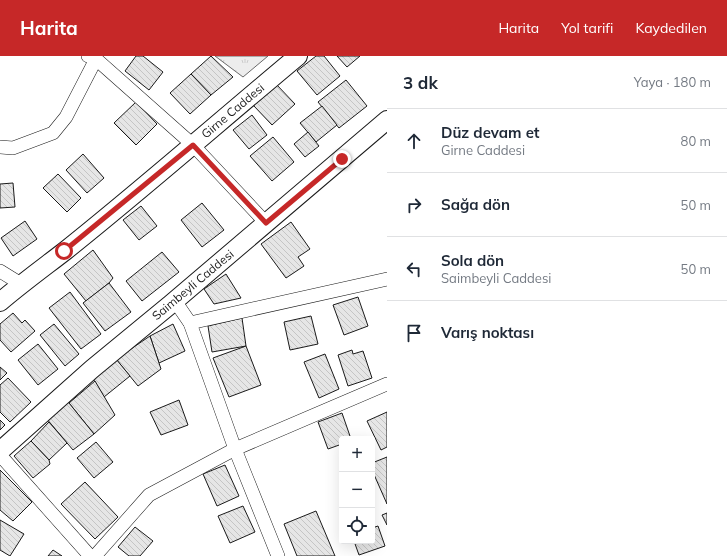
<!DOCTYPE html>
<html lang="tr">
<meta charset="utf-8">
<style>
:root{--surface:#fff;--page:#f2f2f3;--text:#1f2937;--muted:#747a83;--line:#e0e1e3;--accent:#c62828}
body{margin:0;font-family:Mulish,sans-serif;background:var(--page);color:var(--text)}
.controls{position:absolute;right:12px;bottom:12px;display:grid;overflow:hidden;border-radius:4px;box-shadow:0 4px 16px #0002}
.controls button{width:36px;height:36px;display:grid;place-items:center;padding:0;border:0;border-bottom:1px solid var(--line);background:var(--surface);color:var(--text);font:20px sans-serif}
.stop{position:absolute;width:12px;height:12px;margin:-9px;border:3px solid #c62828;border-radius:50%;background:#fff}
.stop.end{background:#c62828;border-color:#fff;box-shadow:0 1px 4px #0008}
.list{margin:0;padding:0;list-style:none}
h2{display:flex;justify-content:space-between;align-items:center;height:52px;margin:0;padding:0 16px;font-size:17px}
h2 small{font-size:13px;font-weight:400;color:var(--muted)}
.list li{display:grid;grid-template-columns:26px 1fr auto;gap:12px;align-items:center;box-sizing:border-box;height:64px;padding:0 16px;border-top:1px solid var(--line)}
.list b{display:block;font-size:15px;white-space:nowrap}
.list p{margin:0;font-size:13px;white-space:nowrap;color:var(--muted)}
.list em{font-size:13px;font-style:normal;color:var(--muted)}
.icon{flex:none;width:22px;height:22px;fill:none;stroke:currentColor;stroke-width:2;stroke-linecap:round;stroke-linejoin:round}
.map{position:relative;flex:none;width:387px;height:500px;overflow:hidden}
header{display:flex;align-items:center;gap:24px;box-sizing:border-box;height:56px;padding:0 20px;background:var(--accent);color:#fff}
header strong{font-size:19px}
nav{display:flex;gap:22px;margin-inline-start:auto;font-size:14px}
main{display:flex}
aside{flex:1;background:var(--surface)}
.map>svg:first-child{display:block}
.park{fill:url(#park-tufts);stroke:#6a6a6a}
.building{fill:url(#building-back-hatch);stroke:#1a1a1a}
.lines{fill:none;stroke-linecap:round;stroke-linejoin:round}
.street-casing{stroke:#1a1a1a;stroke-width:14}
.secondary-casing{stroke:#1a1a1a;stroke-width:20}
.street{stroke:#fff;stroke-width:13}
.secondary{stroke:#fff;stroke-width:18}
.route{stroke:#c62828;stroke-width:5}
.labels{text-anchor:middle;stroke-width:3;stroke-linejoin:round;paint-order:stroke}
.street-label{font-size:12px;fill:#1a1a1a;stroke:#fff}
</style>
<header>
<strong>Harita</strong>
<nav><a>Harita</a><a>Yol tarifi</a><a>Kaydedilen</a></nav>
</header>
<main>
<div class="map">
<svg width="387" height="500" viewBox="0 0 387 500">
<defs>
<pattern id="park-tufts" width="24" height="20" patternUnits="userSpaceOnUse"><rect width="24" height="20" fill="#ededed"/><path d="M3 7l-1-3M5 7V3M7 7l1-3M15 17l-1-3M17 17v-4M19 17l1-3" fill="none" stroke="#cbcbcb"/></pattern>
<pattern id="building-back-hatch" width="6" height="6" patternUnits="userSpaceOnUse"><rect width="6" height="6" fill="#e6e6e6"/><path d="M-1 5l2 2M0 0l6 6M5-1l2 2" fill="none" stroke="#c5c5c5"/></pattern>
</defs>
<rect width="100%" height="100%" fill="#fff"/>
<path class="park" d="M215,0H268L243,21Z"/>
<g class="building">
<path d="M136,0H143L163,16L149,34L125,15Z"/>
<path d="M211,0L233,21L211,39L191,18Z"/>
<path d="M316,0H324L340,20L317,39L297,15Z"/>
<path d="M337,0H360L347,11Z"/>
<path d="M191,18L211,39L190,58L170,37Z"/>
<path d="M346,24L367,50L339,72L318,46Z"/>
<path d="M276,28L295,48L272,69L253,49Z"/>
<path d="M136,46L157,68L136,89L114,67Z"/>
<path d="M322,50L337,69L316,86L300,67Z"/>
<path d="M252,59L267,79L249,93L233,74Z"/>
<path d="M308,76L319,90L305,101L294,88Z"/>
<path d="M273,81L294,106L272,125L250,100Z"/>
<path d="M83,98L104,122L87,137L66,114Z"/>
<path d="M58,118L81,142L67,156L43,132Z"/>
<path d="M13,127L15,151L0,152V128Z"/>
<path d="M202,147L224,174L202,191L181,164Z"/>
<path d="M141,150L157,170L139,184L123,164Z"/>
<path d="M25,165L37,183L13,200L1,182Z"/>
<path d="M291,166L310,193L298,201L304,210L286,222L261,188Z"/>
<path d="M93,194L113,222L109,227L86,245L64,218Z"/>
<path d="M162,196L179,216L142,245L126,225Z"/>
<path d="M226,218L241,242L214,248L204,233Z"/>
<path d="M109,227L131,256L105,275L83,247Z"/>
<path d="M70,236L101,278L81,293L49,252Z"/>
<path d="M358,241L368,270L344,279L333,249Z"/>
<path d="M13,257L22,267L25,264L35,275L11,296L0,284V268Z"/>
<path d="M311,260L318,288L290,294L284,266Z"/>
<path d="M242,262L246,290L212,296L208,270Z"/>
<path d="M54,268L79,298L65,310L40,279Z"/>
<path d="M173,268L185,295L159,307L150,280Z"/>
<path d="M150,280L161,313L138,330L116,303Z"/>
<path d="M38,288L58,313L38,329L18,304Z"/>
<path d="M246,290L261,329L229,341L213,302Z"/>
<path d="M352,294L353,298L363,295L372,322L348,330L338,299Z"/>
<path d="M325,298L339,333L319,342L304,306Z"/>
<path d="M116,303L130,320L104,341L92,321Z"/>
<path d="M0,311L7,317L0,324Z"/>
<path d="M8,322L31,346L10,366L0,356V329Z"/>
<path d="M95,325L115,359L94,378L69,347Z"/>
<path d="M65,344L69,347L94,378L73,394L46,362Z"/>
<path d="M179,344L188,369L161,379L150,356Z"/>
<path d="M387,356V391L381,394L367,365Z"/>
<path d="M342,357L351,383H342V388L328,393L318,366Z"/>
<path d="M0,364L5,369L0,374Z"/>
<path d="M49,366L67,387L49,404L31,385Z"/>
<path d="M31,385L49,404L50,408L33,422L14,400Z"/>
<path d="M96,386L113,406L94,422L77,402Z"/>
<path d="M387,401V448L372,414V407Z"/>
<path d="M225,409L239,440L217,450L203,418Z"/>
<path d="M0,414L32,446L13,465L0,454Z"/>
<path d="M85,426L118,461L95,483L61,448Z"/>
<path d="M243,450L255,476L230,487L218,460Z"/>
<path d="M316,455L335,500H297L284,468Z"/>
<path d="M387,457V469L382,459Z"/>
<path d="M0,464L24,478L10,500L0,494Z"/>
<path d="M378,470L385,490L359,499L354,485H372V472Z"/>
<path d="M135,471L153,485L140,500H129L118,491Z"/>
<path d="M53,494L62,500H48Z"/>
</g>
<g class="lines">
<g class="street-casing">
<g id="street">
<path d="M88,0L96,3L193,89L266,167"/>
<path d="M0,91L13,92L53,77L66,61L96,3"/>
<path d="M0,215L21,228"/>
<path d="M175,245L190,267L235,393L278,500"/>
<path d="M190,267L387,223"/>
<path d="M0,399L90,500"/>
<path d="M95,500L149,439L235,393L387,328"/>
</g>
</g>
<g class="secondary-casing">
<g id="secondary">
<path d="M0,246C21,228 43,212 65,195C144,132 220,65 298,0"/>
<path d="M0,395L92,313L171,248L387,64"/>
</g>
</g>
<use href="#street" class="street"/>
<use href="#secondary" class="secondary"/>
</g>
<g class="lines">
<path class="route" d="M64,195L193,89L266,167L342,103"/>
</g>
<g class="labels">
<g class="street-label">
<text transform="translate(233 55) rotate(-40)" y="4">Girne Caddesi</text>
<text transform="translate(193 229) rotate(-40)" y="4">Saimbeyli Caddesi</text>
</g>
</g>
</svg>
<div class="controls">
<button>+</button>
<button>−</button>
<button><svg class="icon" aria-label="locate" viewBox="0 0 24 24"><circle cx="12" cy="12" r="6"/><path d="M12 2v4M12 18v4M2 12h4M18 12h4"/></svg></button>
</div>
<div class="stop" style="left:64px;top:195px"></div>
<div class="stop end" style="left:342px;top:103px"></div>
</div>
<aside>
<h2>3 dk<small>Yaya · 180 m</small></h2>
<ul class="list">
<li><svg class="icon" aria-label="ahead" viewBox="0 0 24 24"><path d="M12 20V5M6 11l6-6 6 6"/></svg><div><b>Düz devam et</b><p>Girne Caddesi</p></div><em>80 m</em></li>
<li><svg class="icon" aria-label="right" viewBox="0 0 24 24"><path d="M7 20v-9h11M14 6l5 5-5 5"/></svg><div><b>Sağa dön</b></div><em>50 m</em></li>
<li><svg class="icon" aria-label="left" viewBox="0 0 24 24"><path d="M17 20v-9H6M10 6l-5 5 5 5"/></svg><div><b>Sola dön</b><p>Saimbeyli Caddesi</p></div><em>50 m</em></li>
<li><svg class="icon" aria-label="arrive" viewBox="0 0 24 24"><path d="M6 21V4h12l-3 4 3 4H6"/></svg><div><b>Varış noktası</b></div></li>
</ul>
</aside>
</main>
